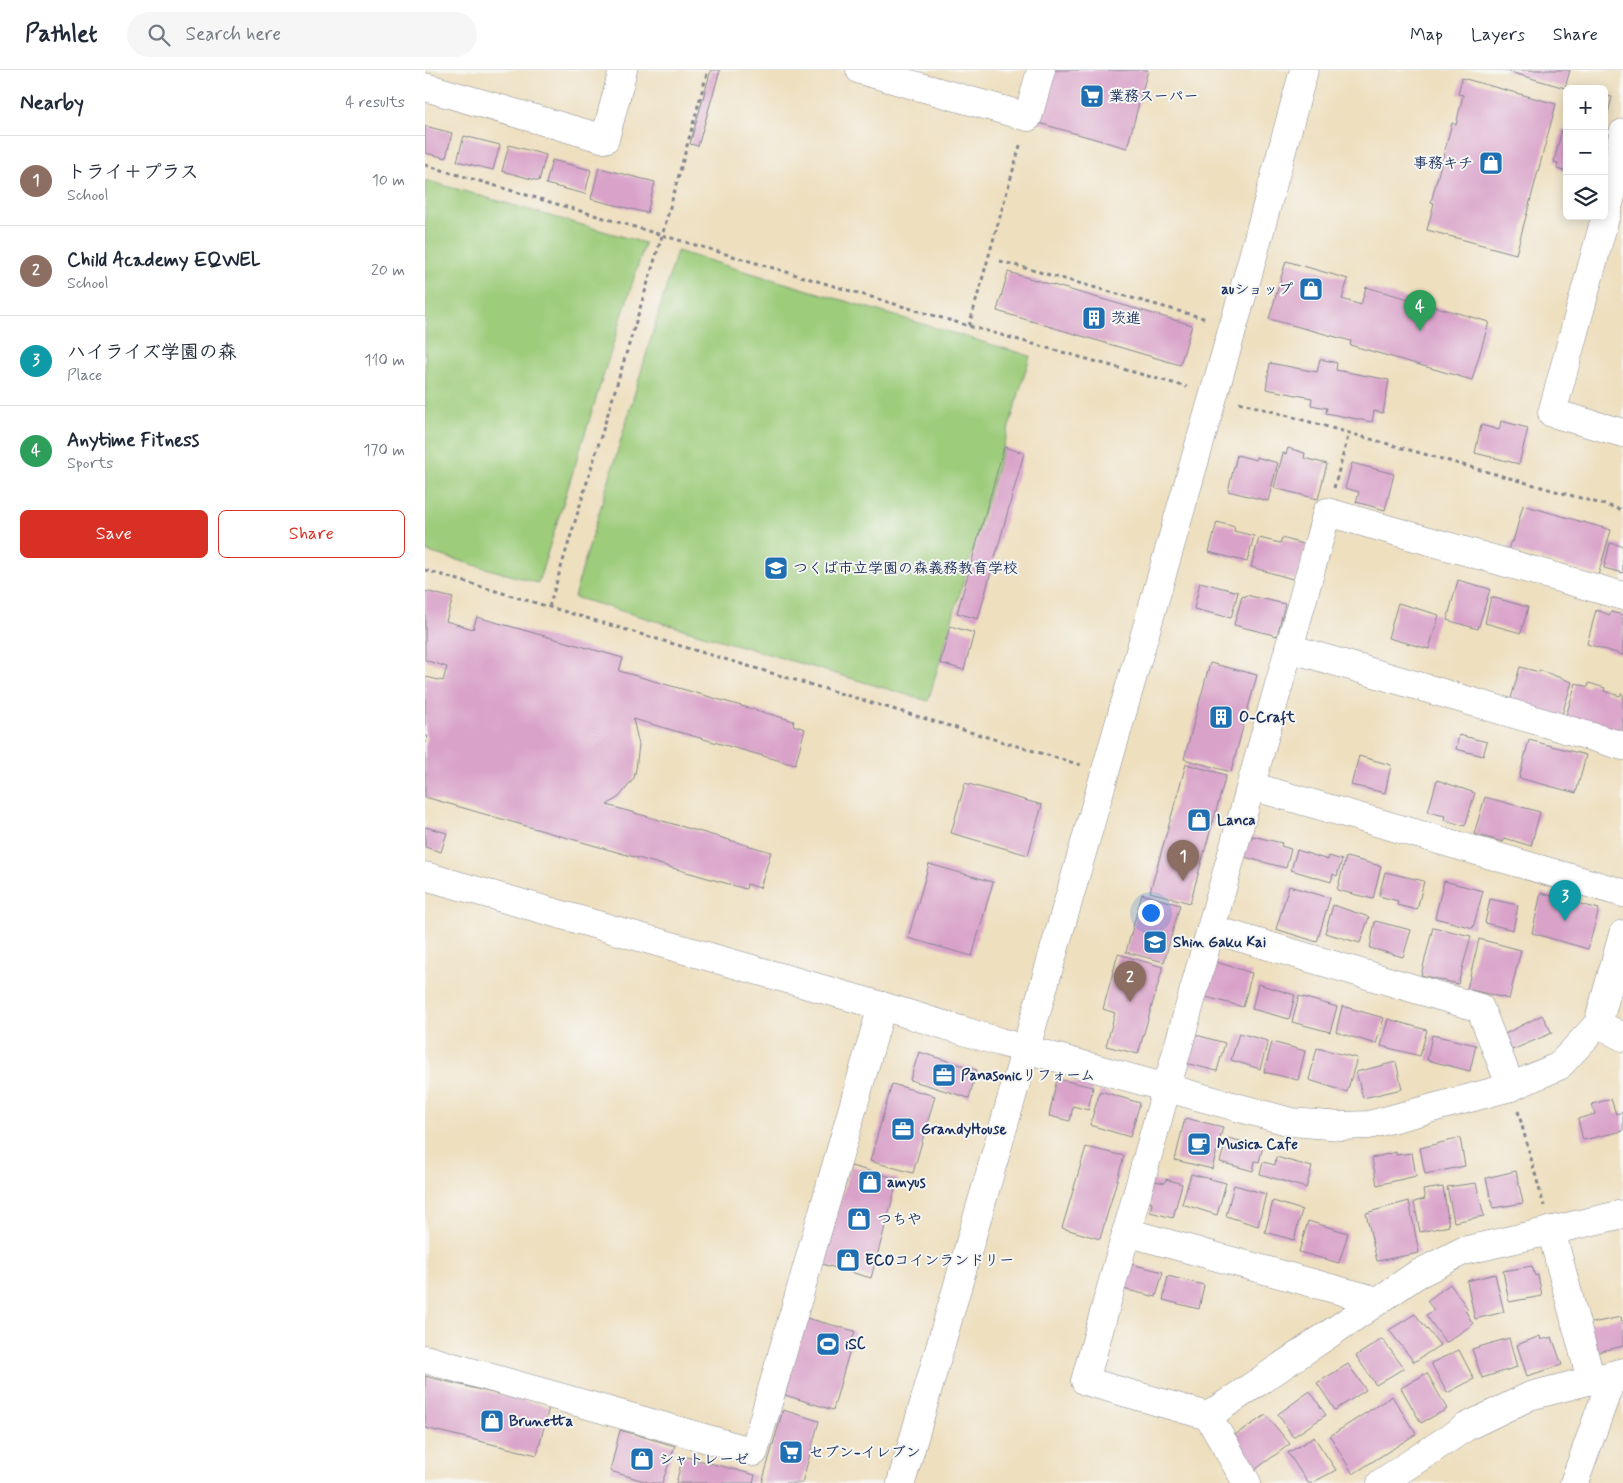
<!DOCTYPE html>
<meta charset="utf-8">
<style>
:root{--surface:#fff;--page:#f6f6f7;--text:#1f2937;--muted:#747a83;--line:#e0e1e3;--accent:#d93025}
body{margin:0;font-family:Mynerve,"Klee One",sans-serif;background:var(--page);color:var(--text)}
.controls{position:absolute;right:15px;top:15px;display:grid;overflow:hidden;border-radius:8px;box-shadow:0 2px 12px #0003}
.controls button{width:45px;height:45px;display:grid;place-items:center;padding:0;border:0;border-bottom:1px solid var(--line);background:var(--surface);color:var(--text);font:25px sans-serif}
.you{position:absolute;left:725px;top:842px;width:18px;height:18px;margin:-12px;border:4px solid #fff;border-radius:50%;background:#1a73e8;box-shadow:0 0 0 8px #1a73e833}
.badge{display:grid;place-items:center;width:32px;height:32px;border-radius:50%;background:var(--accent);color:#fff;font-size:16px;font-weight:700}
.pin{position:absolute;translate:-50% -41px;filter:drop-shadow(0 1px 2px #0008)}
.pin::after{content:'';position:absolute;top:26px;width:18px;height:15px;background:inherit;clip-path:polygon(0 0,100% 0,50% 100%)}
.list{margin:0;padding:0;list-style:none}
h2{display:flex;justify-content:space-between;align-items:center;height:65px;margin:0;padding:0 20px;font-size:21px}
h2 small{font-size:16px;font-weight:400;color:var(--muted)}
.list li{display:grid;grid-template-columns:32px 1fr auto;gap:15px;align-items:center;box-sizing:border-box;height:90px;padding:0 20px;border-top:1px solid var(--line)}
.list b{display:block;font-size:19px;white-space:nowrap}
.list p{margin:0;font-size:16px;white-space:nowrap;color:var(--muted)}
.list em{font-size:16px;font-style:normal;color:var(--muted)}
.actions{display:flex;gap:10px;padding:15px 20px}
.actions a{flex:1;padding:11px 0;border:1px solid var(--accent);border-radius:8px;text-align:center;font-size:18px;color:var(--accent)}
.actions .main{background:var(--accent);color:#fff}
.icon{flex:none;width:28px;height:28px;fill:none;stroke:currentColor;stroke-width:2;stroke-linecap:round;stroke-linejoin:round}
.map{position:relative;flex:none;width:1198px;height:1413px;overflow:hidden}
header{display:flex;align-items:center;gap:30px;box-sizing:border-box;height:70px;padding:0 25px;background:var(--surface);border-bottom:1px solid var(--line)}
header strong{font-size:24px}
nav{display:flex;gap:28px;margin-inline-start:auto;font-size:18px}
.search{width:350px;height:45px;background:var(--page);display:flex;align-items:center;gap:12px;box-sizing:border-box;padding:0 18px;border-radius:28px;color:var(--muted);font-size:19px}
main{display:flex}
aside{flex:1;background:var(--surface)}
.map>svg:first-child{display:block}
.green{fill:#9dcc7a;stroke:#5c7e6c}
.building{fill:#d9a2c9}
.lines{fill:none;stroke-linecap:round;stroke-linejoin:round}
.minor-casing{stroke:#84878e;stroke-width:29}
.tertiary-casing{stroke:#84878e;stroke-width:29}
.path{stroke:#84878e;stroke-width:3;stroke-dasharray:4 4;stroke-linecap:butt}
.minor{stroke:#fff;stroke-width:28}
.tertiary{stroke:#fff;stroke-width:28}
.labels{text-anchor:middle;stroke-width:4;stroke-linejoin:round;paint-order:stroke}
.poi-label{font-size:15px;font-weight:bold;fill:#1b2f5e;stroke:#f6f6f2;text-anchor:start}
</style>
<header>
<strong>Pathlet</strong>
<div class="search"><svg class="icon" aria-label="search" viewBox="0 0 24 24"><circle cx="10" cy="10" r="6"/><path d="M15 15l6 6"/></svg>Search here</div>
<nav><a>Map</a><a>Layers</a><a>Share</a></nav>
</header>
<main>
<aside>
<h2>Nearby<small>4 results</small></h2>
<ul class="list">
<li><span class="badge" style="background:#8d6e63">1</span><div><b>トライ＋プラス</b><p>School</p></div><em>10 m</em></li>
<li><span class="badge" style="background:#8d6e63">2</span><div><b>Child Academy EQWEL</b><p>School</p></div><em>20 m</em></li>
<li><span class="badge" style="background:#0f9aa8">3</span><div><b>ハイライズ学園の森</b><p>Place</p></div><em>110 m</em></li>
<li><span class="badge" style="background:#2e9e5b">4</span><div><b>Anytime Fitness</b><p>Sports</p></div><em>170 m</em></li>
</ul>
<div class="actions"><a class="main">Save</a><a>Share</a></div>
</aside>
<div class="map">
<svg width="1198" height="1413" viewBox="0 0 1198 1413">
<rect width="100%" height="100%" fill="#f6f6f2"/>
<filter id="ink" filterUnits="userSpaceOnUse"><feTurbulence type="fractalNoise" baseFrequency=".02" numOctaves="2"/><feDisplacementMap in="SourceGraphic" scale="10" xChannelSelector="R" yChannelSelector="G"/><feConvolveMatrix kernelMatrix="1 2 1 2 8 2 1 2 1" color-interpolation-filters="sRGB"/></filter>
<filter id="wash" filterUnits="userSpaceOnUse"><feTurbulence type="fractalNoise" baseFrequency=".0096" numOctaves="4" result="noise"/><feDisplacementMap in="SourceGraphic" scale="20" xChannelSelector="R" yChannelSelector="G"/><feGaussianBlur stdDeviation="1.12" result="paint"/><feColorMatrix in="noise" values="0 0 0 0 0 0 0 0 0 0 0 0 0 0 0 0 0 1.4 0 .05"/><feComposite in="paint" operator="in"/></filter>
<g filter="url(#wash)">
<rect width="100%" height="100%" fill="#eedfbf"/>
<g class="green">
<path d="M0,110L220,173L113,513L0,481Z"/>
<path d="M252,181L605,286L503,631L149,527Z"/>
</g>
<g id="blocks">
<g class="building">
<path d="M286,0H295L273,76L265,74Z"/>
<path d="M625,0H723L702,78L610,52Z"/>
<path d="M1078,0H1145L1140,18Z"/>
<path d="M1037,8L1131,34L1091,184L1002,160L1009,133L1006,132L1027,53L1031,55L1038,25L1033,24Z"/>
<path d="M1179,25L1187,27L1180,56H1179Z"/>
<path d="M0,56L27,63L21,88L0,83Z"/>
<path d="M1137,59L1142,61V102L1132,99L1133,93L1129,92Z"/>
<path d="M39,66L75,75L68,100L32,91Z"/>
<path d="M84,75L121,85L114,111L77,101Z"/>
<path d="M127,90L166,100L160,124L121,114Z"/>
<path d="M174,98L230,112L222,143L166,129Z"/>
<path d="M861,191L923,209L917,229L936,235L941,217L1064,252L1047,310L925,275L926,271L844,249Z"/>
<path d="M583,202L767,255L755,295L572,241Z"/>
<path d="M895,289L912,293L911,300L964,310L958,343L949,341L947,352L901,343L902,338L886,335L887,328L841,319L845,293L892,302Z"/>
<path d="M1076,351L1103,358L1094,394L1050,383L1056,355L1074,360Z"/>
<path d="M579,377L599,383L553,549L532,543Z"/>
<path d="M863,378L880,383L879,388L902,394L893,429L849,418L858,383L861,384Z"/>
<path d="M812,385L831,390V387L853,393L843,431L803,421Z"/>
<path d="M927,393L969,404L960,440L931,432L934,422L920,418Z"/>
<path d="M1098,435L1186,460L1173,505L1083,479L1086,471L1088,472Z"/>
<path d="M792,452L810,457L809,461L829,466L822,492L784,482Z"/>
<path d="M834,468L855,473L857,468L881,475L871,510L826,497Z"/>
<path d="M1185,473L1198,476V503L1179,498Z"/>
<path d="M1033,510L1065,519L1053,559L1022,550Z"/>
<path d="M775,512L813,522L806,548L769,539Z"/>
<path d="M0,521L28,528L21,551L48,559L52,547L198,588L194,601L369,651L368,655L380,659L370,695L208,649L214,675L211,699L209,708L200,720L194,727L182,735L346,782L335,818L322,814L321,819L0,727V676L3,666H0V612L1,607L18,611L22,597L0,590Z"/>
<path d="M821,525L860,534L852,566L809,555L817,526L820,527Z"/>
<path d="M1066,527L1103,537L1096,563L1060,553Z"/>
<path d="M973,533L1014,545L1004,579L963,568Z"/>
<path d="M1171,540L1185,545L1186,542L1198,545V585L1162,574Z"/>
<path d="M525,556L549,563L539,600L515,593Z"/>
<path d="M785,593L832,605L806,702L759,689Z"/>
<path d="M1095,597L1114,602V600L1147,612L1136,647L1085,632Z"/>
<path d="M1151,613L1163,617L1164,613L1180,618L1179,621L1195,626L1196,623L1198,624V663L1141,646Z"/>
<path d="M1034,665L1062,672L1058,686L1031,679Z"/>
<path d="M1104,670L1161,685L1151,723L1094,708Z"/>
<path d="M934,686L966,695L960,723L926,715Z"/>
<path d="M761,694L801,705L765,833L725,822Z"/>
<path d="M1012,710L1050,723L1040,756L1019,750L1020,746L1003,742Z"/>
<path d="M540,713L617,735L603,785L526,763Z"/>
<path d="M1060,727L1115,742L1106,776L1080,768L1078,772L1049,764Z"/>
<path d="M0,757L22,763L16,782L0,777Z"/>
<path d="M827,766L857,773L856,776L866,779L861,798L819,787L824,768L827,769Z"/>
<path d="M872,780L903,790L904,786L917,790L912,806L908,804L906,812L866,800Z"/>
<path d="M921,787L956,796L948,829L912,820Z"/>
<path d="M504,794L568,812L547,886L483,868Z"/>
<path d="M960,802L999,811L992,840L972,835L973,831L954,826Z"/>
<path d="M1019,811L1058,821L1048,858L1010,848Z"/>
<path d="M864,816L905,828L892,872L851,859Z"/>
<path d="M1116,823L1174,839L1163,879L1107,863Z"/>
<path d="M717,824L755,835L739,892L701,882Z"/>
<path d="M1065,829L1093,835L1088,860L1060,853Z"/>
<path d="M908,835L944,847L935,873L900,863Z"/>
<path d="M950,851L986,860L978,887L945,878Z"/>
<path d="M1008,857L1046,866L1033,914L996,905Z"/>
<path d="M1054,869L1096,880L1084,929L1042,919Z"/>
<path d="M693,884L738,897L713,984L681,976L690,943L678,939Z"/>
<path d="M788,891L827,903L818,937L777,926Z"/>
<path d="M833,914L870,925L864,949L827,939Z"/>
<path d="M874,926L912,937L905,962L867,952Z"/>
<path d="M917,936L959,948L951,974L911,962Z"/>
<path d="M1117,945L1127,963L1087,980L1080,964Z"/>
<path d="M963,949L1002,960L995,986L956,976Z"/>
<path d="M814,963L843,971L835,999L806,990Z"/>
<path d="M768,964L800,973L792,1001L760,993Z"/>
<path d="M1007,965L1051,975L1045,1001L1002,990Z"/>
<path d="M847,972L880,981L873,1010L839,1002Z"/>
<path d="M892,978L932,988L922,1022L884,1010Z"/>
<path d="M494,982L552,1000L544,1028L485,1010Z"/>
<path d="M971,992L977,1019L938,1028L931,1002Z"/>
<path d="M632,1009L668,1017L663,1040L648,1036L645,1051L624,1046Z"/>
<path d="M467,1014L510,1026L488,1103L445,1091Z"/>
<path d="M675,1021L715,1033L705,1067L665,1055Z"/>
<path d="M1186,1029L1191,1044L1198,1042V1061L1158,1070L1153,1049L1170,1044L1167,1034Z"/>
<path d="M760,1048L798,1057L787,1099L750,1090Z"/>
<path d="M802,1068L838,1076L834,1092L830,1091L828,1101L795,1092Z"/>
<path d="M1035,1068L1040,1096L1000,1104L995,1078Z"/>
<path d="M661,1077L699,1086L675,1169L637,1158Z"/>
<path d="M971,1082V1085L987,1083L991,1106L952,1115L947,1088Z"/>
<path d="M851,1087L887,1097L881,1118L835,1104L838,1092L850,1095Z"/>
<path d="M426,1096L473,1109L446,1208L397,1194Z"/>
<path d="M1091,1101L1098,1133L1068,1138L1061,1108Z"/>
<path d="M766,1104L801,1113L792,1145L757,1134Z"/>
<path d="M741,1109L757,1114L748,1148L725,1142L727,1133L720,1131L725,1110L740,1113Z"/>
<path d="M1051,1113L1059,1146L1029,1152L1022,1117Z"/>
<path d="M809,1115L841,1124L833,1156L801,1146Z"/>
<path d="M1018,1117L1024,1156L995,1162L989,1132L1000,1129L998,1120Z"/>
<path d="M848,1131L877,1140L869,1170L840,1162Z"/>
<path d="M984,1131L994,1183L952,1191L941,1143Z"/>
<path d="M883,1151L923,1163L914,1193L874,1182Z"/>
<path d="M706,1194L738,1202L731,1227L694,1218Z"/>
<path d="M1107,1196L1110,1206L1113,1205L1117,1226L1084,1232L1078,1201Z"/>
<path d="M1070,1204L1079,1242L1050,1249L1042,1211Z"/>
<path d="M743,1206L779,1215L774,1239L738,1230Z"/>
<path d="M1025,1214L1043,1239L1040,1240L1048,1254L1021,1273L1001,1245L1009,1240L1002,1231Z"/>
<path d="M990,1244L1015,1275L989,1292L964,1260Z"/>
<path d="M1196,1247L1198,1256V1276L1169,1283L1162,1254Z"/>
<path d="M381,1248L430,1261L408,1340L360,1325Z"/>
<path d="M1115,1266L1116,1270L1127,1267L1137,1295L1102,1306L1092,1275Z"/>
<path d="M1084,1268L1092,1297L1057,1308L1047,1279Z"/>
<path d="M957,1269L979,1298L951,1315L931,1286Z"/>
<path d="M1034,1280L1049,1309L1022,1323L1006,1293Z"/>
<path d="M923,1294L941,1320L910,1340L892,1313Z"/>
<path d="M1002,1303L1022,1339L996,1353L976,1318Z"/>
<path d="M0,1306L124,1337L112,1385L0,1358Z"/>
<path d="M885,1321L901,1345L868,1367L853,1344Z"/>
<path d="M967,1326L991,1364L928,1404L905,1366Z"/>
<path d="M358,1340L394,1351L377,1413H337Z"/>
<path d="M841,1345L865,1374L827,1402L805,1368Z"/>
<path d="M195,1360L250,1376L237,1413H226L185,1401Z"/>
<path d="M889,1367L911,1400L887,1413H883L863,1383Z"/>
<path d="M258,1386L330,1405L328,1413H251Z"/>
</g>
</g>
</g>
<g filter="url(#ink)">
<use href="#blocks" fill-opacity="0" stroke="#84878e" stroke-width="1"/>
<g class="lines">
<g class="minor-casing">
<g id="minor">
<path d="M435,0L603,47L616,0"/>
<path d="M0,17L180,69L198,0"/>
<path d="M1198,63L1192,104L1127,343L1198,363"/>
<path d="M864,578L1198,676"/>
<path d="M826,716L1198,823"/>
<path d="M0,806L457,936L575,972L866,1052L916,1056L944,1055L1086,1017L1134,996L1173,954L1198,864"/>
<path d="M786,859L1055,938L1086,1017"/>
<path d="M1173,954L1198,967"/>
<path d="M1126,1160L1166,1310"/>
<path d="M701,1162L953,1231L991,1205L1038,1181L1198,1144"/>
<path d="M0,1289L329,1382L457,936"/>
<path d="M783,1346L953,1231"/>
<path d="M822,1413L783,1346L660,1311L902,442L1198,526"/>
<path d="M956,1413L1041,1357L1105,1326L1198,1302"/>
<path d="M1149,1413L1188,1305"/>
</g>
</g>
<g class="tertiary-casing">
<path id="tertiary" d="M476,1413L819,219L879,0"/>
</g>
<g class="path">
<path d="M0,95L544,256L762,317"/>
<path d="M575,191L782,249"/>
<path d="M544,256L596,72"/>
<path d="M814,332L1198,440"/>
<path d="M909,418L924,363"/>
<path d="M0,500L656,695"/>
<path d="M124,537L237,166L283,0"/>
<path d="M1093,1041L1119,1136"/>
</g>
<use href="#minor" class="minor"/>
<use href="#tertiary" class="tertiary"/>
</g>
</g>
<defs>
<g id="supermarket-square" transform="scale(1.25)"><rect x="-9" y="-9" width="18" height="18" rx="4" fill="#1f6fb2" stroke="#f6f6f2"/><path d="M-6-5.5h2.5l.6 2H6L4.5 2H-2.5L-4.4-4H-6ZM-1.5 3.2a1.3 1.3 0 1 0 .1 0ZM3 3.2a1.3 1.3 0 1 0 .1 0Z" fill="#fff"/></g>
<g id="shop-square" transform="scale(1.25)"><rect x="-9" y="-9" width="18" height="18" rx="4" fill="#1f6fb2" stroke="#f6f6f2"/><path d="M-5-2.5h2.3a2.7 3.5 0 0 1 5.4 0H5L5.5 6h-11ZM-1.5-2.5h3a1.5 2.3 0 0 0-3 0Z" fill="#fff"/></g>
<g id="building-square" transform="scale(1.25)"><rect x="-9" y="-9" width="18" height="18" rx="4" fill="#1f6fb2" stroke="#f6f6f2"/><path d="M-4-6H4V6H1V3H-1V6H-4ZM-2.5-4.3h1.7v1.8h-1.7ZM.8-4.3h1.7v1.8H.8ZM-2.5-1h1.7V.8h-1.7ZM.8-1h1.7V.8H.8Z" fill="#fff"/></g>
<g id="school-square" transform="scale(1.25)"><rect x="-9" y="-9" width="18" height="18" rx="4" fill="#1f6fb2" stroke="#f6f6f2"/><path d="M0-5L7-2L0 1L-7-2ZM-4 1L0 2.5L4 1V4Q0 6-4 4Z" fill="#fff"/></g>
<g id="office-square" transform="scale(1.25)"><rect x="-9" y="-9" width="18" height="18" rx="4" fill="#1f6fb2" stroke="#f6f6f2"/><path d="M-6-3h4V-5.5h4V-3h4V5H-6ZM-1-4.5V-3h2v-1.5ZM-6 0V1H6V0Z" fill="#fff"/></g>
<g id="cafe-square" transform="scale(1.25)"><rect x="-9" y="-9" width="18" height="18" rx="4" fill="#1f6fb2" stroke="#f6f6f2"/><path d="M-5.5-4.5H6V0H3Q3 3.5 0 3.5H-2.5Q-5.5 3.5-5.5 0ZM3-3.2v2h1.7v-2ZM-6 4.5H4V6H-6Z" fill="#fff"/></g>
<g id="stadium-square" transform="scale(1.25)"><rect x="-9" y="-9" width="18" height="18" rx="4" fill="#1f6fb2" stroke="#f6f6f2"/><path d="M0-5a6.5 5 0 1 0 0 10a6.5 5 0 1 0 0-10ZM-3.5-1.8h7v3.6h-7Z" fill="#fff"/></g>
</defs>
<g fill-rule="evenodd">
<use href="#supermarket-square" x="667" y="26"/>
<use href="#shop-square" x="1066" y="93"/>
<use href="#shop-square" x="886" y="219"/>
<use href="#building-square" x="669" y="248"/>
<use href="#school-square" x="351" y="498"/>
<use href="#building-square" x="796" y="647"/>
<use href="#shop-square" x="774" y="750"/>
<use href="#school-square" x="730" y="872"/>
<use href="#office-square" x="519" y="1005"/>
<use href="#office-square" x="478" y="1059"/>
<use href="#cafe-square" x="774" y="1074"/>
<use href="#shop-square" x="445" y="1112"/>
<use href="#shop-square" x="434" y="1149"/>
<use href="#shop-square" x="423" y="1190"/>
<use href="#stadium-square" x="403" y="1274"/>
<use href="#shop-square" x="67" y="1351"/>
<use href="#supermarket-square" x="366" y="1382"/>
<use href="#shop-square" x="217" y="1389"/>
</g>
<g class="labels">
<g class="poi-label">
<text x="684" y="31">業務スーパー</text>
<text x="1048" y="98" text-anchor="end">事務キチ</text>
<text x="868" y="224" text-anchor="end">auショップ</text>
<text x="686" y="253">茨進</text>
<text x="368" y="503">つくば市立学園の森義務教育学校</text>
<text x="814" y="652">O-Craft</text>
<text x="792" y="755">Lanca</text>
<text x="748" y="877">Shin Gaku Kai</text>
<text x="536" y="1010">Panasonicリフォーム</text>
<text x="496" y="1064">GrandyHouse</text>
<text x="792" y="1079">Musica Cafe</text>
<text x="462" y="1117">amyus</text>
<text x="452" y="1154">つちや</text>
<text x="440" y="1195">ECOコインランドリー</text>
<text x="420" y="1279">iSC</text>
<text x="84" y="1356">Brunetta</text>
<text x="384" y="1387">セブン-イレブン</text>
<text x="234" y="1394">シャトレーゼ</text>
</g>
</g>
</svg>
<div class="controls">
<button>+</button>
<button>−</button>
<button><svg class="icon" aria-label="layers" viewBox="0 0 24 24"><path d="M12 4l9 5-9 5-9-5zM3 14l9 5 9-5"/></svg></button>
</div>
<div class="you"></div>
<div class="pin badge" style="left:758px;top:811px;background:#8d6e63">1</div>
<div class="pin badge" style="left:705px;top:932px;background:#8d6e63">2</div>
<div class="pin badge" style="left:1140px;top:851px;background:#0f9aa8">3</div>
<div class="pin badge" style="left:995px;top:261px;background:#2e9e5b">4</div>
</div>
</main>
